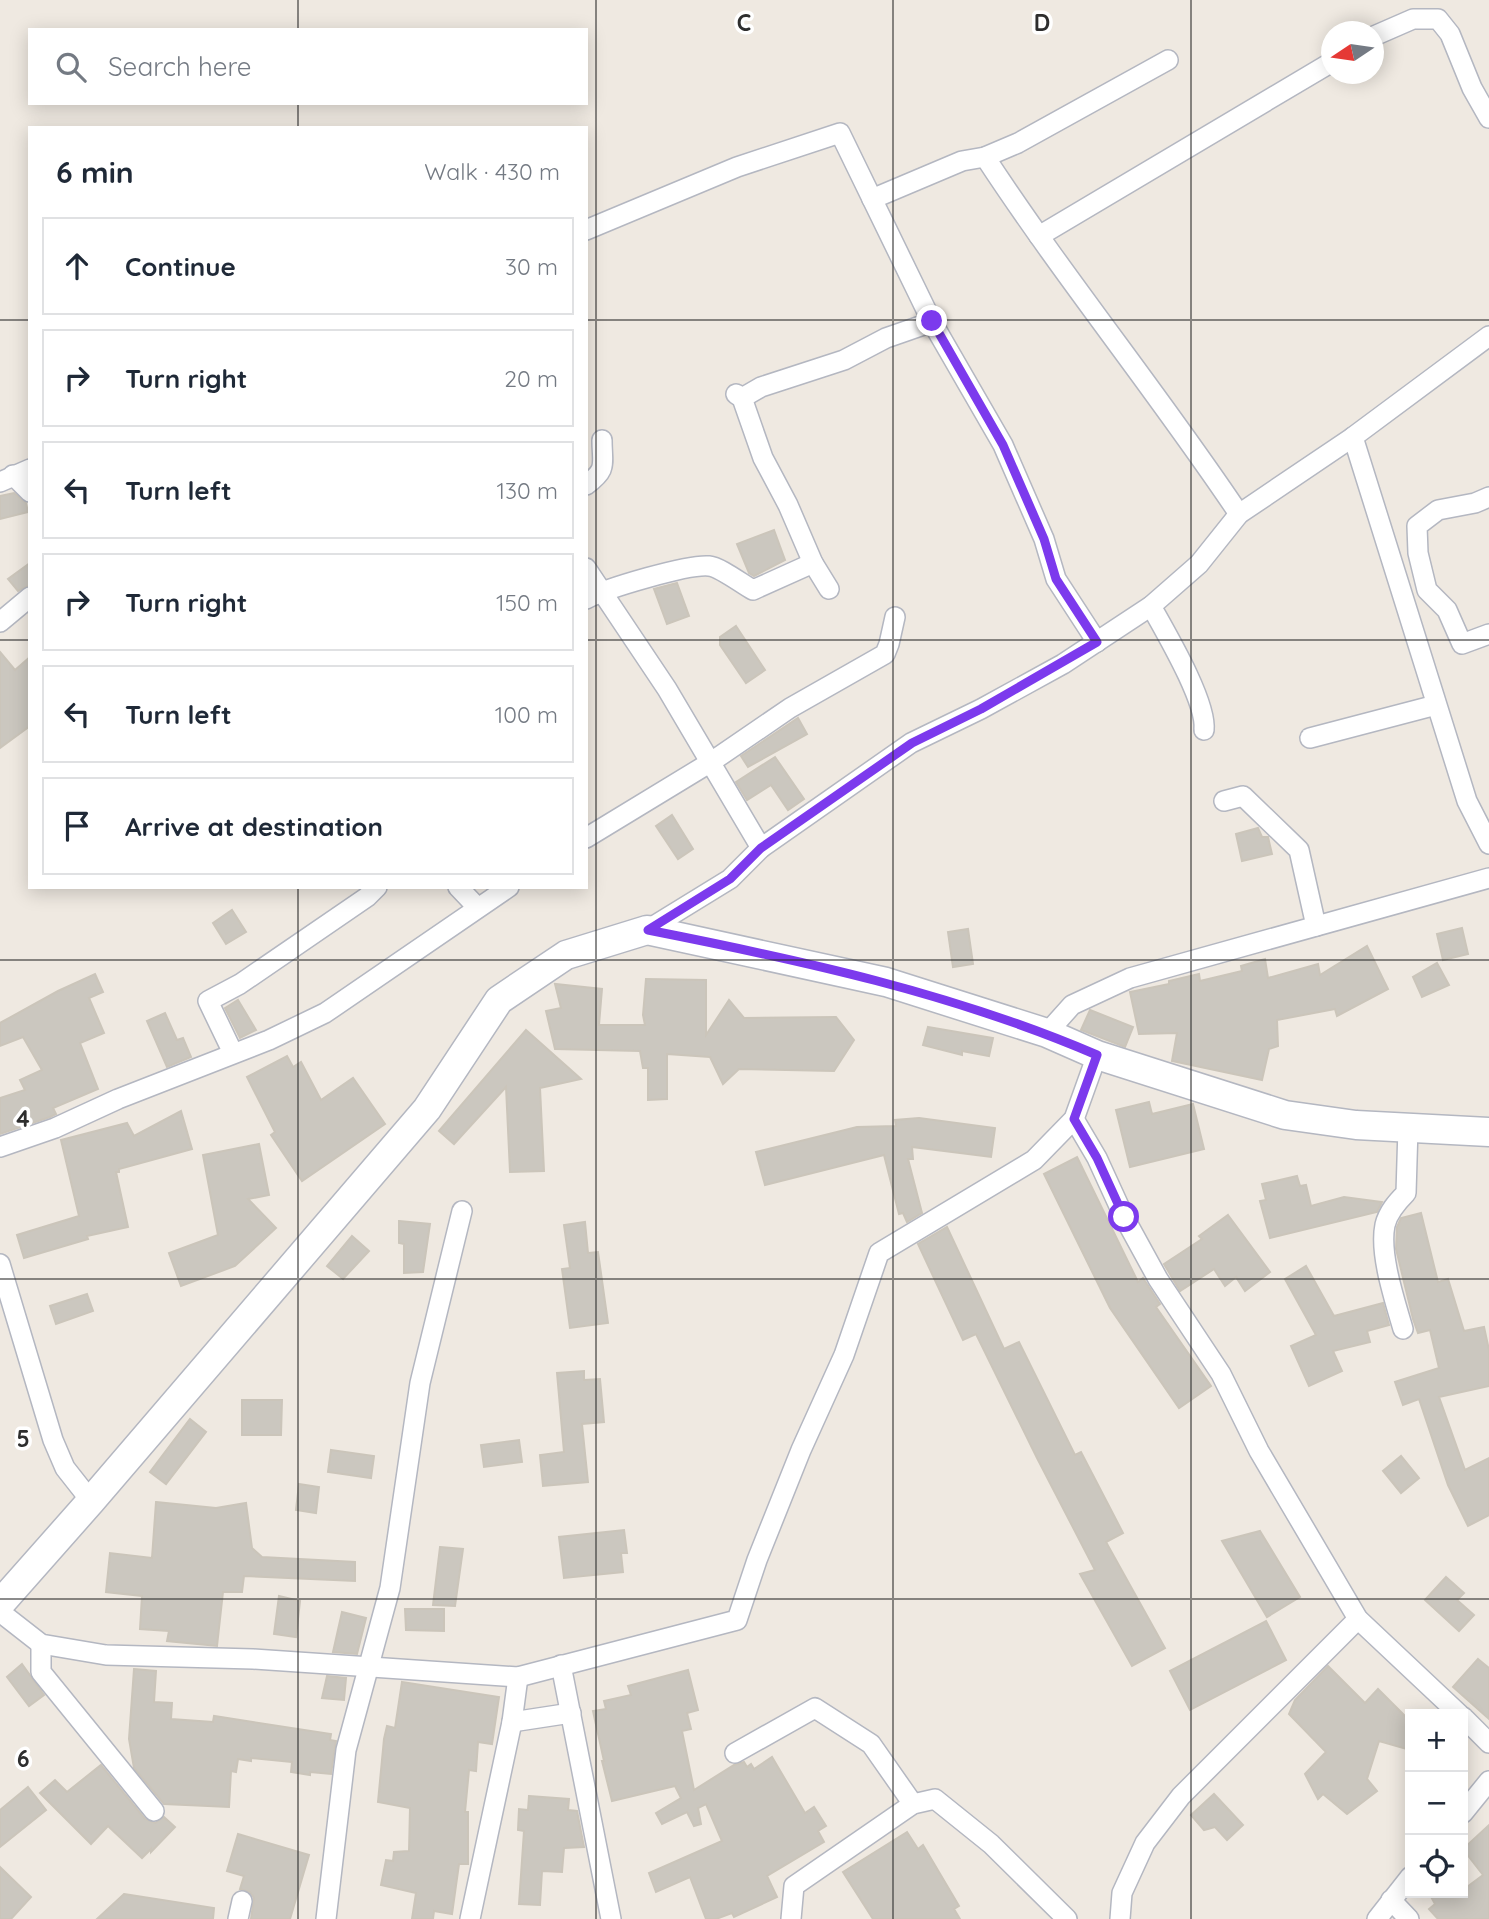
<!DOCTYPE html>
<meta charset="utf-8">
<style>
:root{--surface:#fff;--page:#f6f6f7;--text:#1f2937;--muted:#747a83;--line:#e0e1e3}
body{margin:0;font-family:Quicksand,sans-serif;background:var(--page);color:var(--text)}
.controls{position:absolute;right:21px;bottom:21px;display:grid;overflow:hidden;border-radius:0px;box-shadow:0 4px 18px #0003}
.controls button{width:63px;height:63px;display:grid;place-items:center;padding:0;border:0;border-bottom:2px solid var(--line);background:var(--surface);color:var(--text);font:35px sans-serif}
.compass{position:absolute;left:1321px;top:21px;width:63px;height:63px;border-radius:50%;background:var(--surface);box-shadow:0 4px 18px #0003;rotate:257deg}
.stop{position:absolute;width:21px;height:21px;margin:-16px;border:5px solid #7c3aed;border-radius:50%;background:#fff}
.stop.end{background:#7c3aed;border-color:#fff;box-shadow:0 2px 7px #0008}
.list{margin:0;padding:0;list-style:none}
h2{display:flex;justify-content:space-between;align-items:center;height:91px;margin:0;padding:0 28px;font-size:30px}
h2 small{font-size:23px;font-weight:400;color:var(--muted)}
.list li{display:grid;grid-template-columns:46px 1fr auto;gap:21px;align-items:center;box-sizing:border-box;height:98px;margin:0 14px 14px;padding:0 14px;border:2px solid var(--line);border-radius:0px}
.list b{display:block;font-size:26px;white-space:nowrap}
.list em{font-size:23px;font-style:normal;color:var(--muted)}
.icon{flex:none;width:38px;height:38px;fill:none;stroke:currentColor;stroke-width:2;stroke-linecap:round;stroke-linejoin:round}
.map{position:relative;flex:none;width:1489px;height:1919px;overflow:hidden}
.search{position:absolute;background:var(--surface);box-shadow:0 4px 18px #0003;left:28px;top:28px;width:560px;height:77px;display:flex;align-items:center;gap:18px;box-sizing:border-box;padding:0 24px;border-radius:0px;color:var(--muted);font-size:26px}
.panel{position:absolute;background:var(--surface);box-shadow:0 4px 18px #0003;left:28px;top:126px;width:560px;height:763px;border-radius:0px}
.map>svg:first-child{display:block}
.building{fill:#cbc7bf;stroke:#cbc5ba;stroke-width:2}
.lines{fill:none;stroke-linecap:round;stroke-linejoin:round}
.street-casing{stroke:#b4b7c1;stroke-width:22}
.secondary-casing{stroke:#b4b7c1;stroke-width:31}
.street{stroke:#fff;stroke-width:19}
.secondary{stroke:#fff;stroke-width:28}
.route{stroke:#7c3aed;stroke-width:9}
.grid{fill:none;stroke:#2e2e2e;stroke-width:2;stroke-opacity:0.55}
.grid-label{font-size:23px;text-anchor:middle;font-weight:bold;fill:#2e2e2e;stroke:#fff;stroke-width:7;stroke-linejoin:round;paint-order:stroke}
</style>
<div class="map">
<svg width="1489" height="1919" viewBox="0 0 1489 1919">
<rect width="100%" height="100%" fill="#efe9e1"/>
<g class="building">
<path d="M14,493L26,503L28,512L0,519V496Z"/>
<path d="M774,530L785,560L754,576L749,573L737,544Z"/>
<path d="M30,563V585L18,591L8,579Z"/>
<path d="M677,583L689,616L667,624L654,589Z"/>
<path d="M736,626L765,670L746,683L720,645V637Z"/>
<path d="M0,652L15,670L30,657V726L0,748Z"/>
<path d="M798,718L807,734L748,767L741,756Z"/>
<path d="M775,757L804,799L788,810L771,785L747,800L736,782Z"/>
<path d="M672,815L693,849L678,859L656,826Z"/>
<path d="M1258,828L1262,837H1268L1272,854L1242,861L1236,834Z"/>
<path d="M232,910L246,932L226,944L213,923Z"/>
<path d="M1462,928L1468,954L1443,960L1437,934Z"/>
<path d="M968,929L973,964L953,967L948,932Z"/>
<path d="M1367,946L1388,989L1337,1016L1335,1009L1277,1020L1278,1046L1269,1049L1262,1080L1172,1061L1177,1033L1139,1034L1130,992L1169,984V981L1199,974L1200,981L1242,971L1241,966L1265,959L1268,978L1318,964L1320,975Z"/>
<path d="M1437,963L1449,985L1422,997L1413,977Z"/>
<path d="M95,974L103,992L89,998L104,1033L80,1043L98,1089L53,1108L56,1114L50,1117L0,1134V1098L25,1090L20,1080L42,1070L23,1037L0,1046V1023L58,991Z"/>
<path d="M646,979L706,980V1035L729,1000L744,1018L836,1017L854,1040L834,1071L739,1069L723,1084L710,1057L667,1054V1099L648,1100V1068H643L640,1051L555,1049L546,1011L561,1008L555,984L602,989L599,1025H645L643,1015Z"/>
<path d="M238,1000L256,1030L240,1038L225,1008Z"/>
<path d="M1090,1010L1133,1027L1125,1047L1081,1030Z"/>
<path d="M165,1013L177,1040L183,1038L191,1057L167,1067L147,1021Z"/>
<path d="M928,1027L993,1038L989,1056L962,1051V1055L923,1045Z"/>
<path d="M526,1030L581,1079L540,1088L544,1171L510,1172L506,1087L454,1144L439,1131Z"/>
<path d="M287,1056L293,1067L301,1062L321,1100L353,1078L385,1124L302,1181L271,1135L275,1132L247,1077Z"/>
<path d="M1149,1102L1152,1114L1193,1104L1204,1149L1130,1167L1116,1110Z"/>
<path d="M181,1111L192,1149L119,1169V1172H116L128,1227L87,1236L88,1239L24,1258L17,1235L79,1216L61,1140L127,1123L134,1136Z"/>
<path d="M919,1118L995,1128L991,1157L912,1147L913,1159H908L922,1213L907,1222L903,1213L899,1214L884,1155L765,1185L756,1152L857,1127L896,1126L895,1120Z"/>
<path d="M259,1144L269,1195L248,1199L276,1228L235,1266L181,1286L169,1253L218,1235L203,1155Z"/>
<path d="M1077,1157L1138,1282L1143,1278L1160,1304L1156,1307L1211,1386L1179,1408L1110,1308L1044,1174Z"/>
<path d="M1297,1176L1300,1186L1306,1185L1311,1206L1344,1197L1382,1202L1377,1212L1270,1238L1260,1201L1266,1200L1262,1184Z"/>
<path d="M1421,1213L1438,1282L1448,1279L1464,1331L1484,1327L1489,1350V1386L1439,1397L1465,1470L1489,1458V1515L1468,1526L1448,1485L1419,1399L1403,1405L1395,1382L1439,1368L1430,1330L1418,1333L1413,1319L1396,1249L1397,1227L1401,1218Z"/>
<path d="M1228,1215L1270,1272L1245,1291L1236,1277L1225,1286L1214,1269L1180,1291L1164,1264L1202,1239L1199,1236Z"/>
<path d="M399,1221L430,1224L423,1272L404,1273V1244L399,1243Z"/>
<path d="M585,1222L588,1253L598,1252L608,1323L570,1328L562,1269L570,1268L564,1225Z"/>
<path d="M947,1227L1004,1349L1019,1342L1075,1455L1081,1452L1123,1533L1106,1542L1165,1648L1132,1666L1080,1574L1095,1570L1037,1458L976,1334L963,1340L918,1244Z"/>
<path d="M352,1236L369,1251L343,1279L327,1266Z"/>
<path d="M1306,1266L1334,1316L1383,1303L1389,1325L1367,1331L1370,1342L1333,1351L1342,1371L1309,1386L1291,1346L1316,1335L1285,1279Z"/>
<path d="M87,1294L93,1311L56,1324L50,1306Z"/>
<path d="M584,1371V1380L600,1379L604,1422L582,1424L588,1482L543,1486L540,1455L564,1452L557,1373Z"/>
<path d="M242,1400H282L281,1435H242Z"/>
<path d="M190,1419L206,1432L166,1484L150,1472Z"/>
<path d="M519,1440L522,1462L484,1467L481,1445Z"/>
<path d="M331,1450L374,1456L371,1478L328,1472Z"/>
<path d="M1401,1456L1419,1478L1401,1493L1383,1471Z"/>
<path d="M299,1484L319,1487L316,1513L296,1510Z"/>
<path d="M156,1502L216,1508L246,1503L252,1548L262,1557L355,1562V1581L244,1576L242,1592H223L217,1646L167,1641L169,1631L140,1629L142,1596L106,1592L110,1553L152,1558Z"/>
<path d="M624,1530L627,1553H621L623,1572L564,1578L559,1537Z"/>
<path d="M1260,1531L1300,1597L1267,1617L1222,1541Z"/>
<path d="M440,1547L463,1549L455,1606L433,1605Z"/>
<path d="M1446,1577L1464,1593L1457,1600L1474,1615L1459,1631L1425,1600Z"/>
<path d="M279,1596L300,1601L296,1637L274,1634Z"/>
<path d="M405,1609H444V1631L406,1630Z"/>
<path d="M342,1612L366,1618L357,1654L333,1652Z"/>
<path d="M1266,1621L1286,1660L1190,1710L1170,1671Z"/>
<path d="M1478,1659L1489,1668V1719L1453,1687Z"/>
<path d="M22,1664L44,1695L29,1706L7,1677Z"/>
<path d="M1328,1666L1365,1703L1378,1689L1410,1721V1750L1379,1741L1367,1779L1377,1791L1347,1814L1323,1794L1318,1799L1305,1774L1326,1752L1289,1714L1295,1700Z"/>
<path d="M134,1669L156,1671L154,1702L172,1703L171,1719L213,1722L214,1716L331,1734L330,1740L336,1741L331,1774L310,1772V1775L291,1772L292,1762L251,1758V1761L238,1759L236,1772L231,1771L229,1807L164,1804L134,1768L129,1739Z"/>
<path d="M688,1670L698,1710L687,1713L691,1729L682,1731L694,1790L734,1765L744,1762L747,1767L751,1764L754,1769L772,1757L805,1813L814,1807L826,1826L818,1831L824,1842L767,1876L777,1897L734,1917L732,1913L716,1919H706L690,1877L656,1892L649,1873L722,1841L706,1804L698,1808L701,1824L694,1826L687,1812L662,1824L656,1813L681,1798L675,1786L612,1801L602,1761H604L593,1711L606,1709L604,1701L631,1695L628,1686Z"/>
<path d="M327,1676L346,1678L344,1700L322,1698Z"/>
<path d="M402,1682L499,1697L492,1744L478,1742L476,1771L469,1770L465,1812H468V1864H459L452,1914L434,1911L433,1919H412L416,1893L381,1885L386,1860L393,1861L394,1852L409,1851L410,1808L378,1802L384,1739L387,1726L395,1728Z"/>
<path d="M101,1765L145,1819L155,1823L164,1817L175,1827L151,1852V1849L142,1858L108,1826L91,1844L40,1793L55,1780L67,1792Z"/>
<path d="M28,1787L46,1810L0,1847V1810Z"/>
<path d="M1214,1794L1243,1825L1227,1840L1215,1827L1204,1830L1191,1815Z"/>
<path d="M529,1796L569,1799L568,1810L577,1811L584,1847L564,1848L562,1872L542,1871L540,1905L519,1904L524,1831L518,1830L519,1809L528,1810Z"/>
<path d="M1489,1825V1919H1438L1429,1909L1435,1904L1429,1893H1463V1890L1483,1875L1463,1849Z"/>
<path d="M907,1832L918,1849L923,1845L959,1906L954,1909L960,1919H873L843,1872Z"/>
<path d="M238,1834L309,1855L290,1919H251L254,1898L250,1892L240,1889L244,1876L227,1871Z"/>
<path d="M0,1867L31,1897L11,1919H0Z"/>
<path d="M124,1894L214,1908L213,1919H97Z"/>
</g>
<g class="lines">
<g class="street-casing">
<g id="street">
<path d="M1374,36L1413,19H1438L1450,34L1472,88L1489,118"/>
<path d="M985,157C1065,279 1158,393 1239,514"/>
<path d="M872,199L962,161L985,157L1018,143L1168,60"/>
<path d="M586,230L737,167L840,133L932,322L1003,445L1044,539L1056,579L1097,642"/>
<path d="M1039,236L1332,62"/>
<path d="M736,394L742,398L763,458L788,505L813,563L829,589"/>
<path d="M742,398L761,387L844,360L886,338L932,322"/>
<path d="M1353,437L1467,801L1489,844"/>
<path d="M13,475L30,492"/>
<path d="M0,482L30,469"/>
<path d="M586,485C608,469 602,465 602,440"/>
<path d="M1489,497L1475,503L1438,510L1417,526L1418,553L1427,590L1447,610L1462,644L1489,634"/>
<path d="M586,568L667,689L761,848"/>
<path d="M586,599C607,588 688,564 709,566C720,567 742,584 753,590L813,563"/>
<path d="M1151,606C1166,633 1207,702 1204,730"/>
<path d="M0,622L30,597"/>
<path d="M1310,738L1436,705"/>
<path d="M1224,801L1243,796L1299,850L1316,926"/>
<path d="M586,838L711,762L790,708L885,654L889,644L895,617"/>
<path d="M458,887L477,907"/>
<path d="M647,930L730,879L761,848L911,743L981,709L1063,664L1151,606L1199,564L1239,514L1353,437L1489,336"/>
<path d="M1047,1033L1072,1005L1130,978L1489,878"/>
<path d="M233,1053L208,1001L240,984L367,897L377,887"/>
<path d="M1074,1119L1097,1158L1124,1217L1158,1279L1221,1374L1259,1451L1358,1619L1459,1714"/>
<path d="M0,1147L55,1128L118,1099L269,1040L325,1013L509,887"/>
<path d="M0,1264L53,1440L65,1468L91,1501"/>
<path d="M1403,1329C1395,1301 1379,1254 1385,1225C1388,1212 1397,1202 1406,1193L1408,1128"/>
<path d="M0,1612L41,1644L106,1655L253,1659L518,1677L737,1620L757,1560L801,1450L844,1355L879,1253L1034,1160L1074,1119L1097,1055"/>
<path d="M41,1644V1672L154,1811"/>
<path d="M561,1665L611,1919"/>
<path d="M1463,1717L1489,1743"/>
<path d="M512,1722L571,1713"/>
<path d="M735,1753L815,1708L871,1744L913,1804"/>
<path d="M1463,1813L1489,1781"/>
<path d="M1391,1900L1409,1919"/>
<path d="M238,1919L242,1901"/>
<path d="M326,1919L346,1750L390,1588L420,1383L462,1211"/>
<path d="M470,1919L512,1722L518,1677"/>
<path d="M791,1919L794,1886L913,1804L935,1799L991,1844L1067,1919"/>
<path d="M1120,1919L1122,1893L1145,1843L1181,1796L1358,1619"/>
<path d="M1377,1919L1410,1877"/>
</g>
</g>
<g class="secondary-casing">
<path id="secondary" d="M0,1604L91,1501L427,1109L499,1000L566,955L647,930L886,982L1047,1033L1097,1055L1285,1115L1356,1125L1489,1132"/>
</g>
<use href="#street" class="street"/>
<use href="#secondary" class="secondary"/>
</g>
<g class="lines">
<path class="route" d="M932,321L1003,445L1044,539L1056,579L1097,642L981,709L912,743L761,848L730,879L648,930C800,960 953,993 1097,1055L1074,1119L1097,1158L1124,1217"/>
</g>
<path class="grid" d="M298,0V30M596,0V1919M893,0V1919M1191,0V1919M298,103V128M0,320H30M586,320H1489M0,640H30M586,640H1489M298,887V1919M0,960H1489M0,1279H1489M0,1599H1489"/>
<g class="grid-label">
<text x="744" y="31">C</text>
<text x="1042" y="31">D</text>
<text x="23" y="1127">4</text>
<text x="23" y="1447">5</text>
<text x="23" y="1767">6</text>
</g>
</svg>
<div class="controls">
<button>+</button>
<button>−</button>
<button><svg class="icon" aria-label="locate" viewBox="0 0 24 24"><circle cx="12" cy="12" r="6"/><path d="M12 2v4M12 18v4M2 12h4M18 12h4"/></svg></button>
</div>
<svg class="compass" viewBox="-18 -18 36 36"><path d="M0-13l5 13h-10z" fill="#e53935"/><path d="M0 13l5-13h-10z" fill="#747a83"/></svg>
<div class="stop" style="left:1124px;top:1217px"></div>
<div class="stop end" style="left:932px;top:321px"></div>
<div class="search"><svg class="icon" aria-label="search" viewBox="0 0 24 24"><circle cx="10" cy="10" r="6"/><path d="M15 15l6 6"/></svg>Search here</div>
<section class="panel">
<h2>6 min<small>Walk · 430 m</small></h2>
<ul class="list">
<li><svg class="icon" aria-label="ahead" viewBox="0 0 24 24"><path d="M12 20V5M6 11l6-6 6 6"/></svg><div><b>Continue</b></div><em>30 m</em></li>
<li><svg class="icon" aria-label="right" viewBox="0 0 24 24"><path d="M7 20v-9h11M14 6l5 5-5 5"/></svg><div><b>Turn right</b></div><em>20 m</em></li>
<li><svg class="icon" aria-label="left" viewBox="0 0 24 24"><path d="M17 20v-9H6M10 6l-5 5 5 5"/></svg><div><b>Turn left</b></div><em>130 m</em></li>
<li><svg class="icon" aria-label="right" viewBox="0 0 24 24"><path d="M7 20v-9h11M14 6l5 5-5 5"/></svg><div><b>Turn right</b></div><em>150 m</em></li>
<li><svg class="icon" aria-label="left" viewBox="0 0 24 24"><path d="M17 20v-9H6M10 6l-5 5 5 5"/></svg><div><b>Turn left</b></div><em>100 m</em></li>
<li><svg class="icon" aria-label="arrive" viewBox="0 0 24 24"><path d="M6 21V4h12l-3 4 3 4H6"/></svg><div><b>Arrive at destination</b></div></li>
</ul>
</section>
</div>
